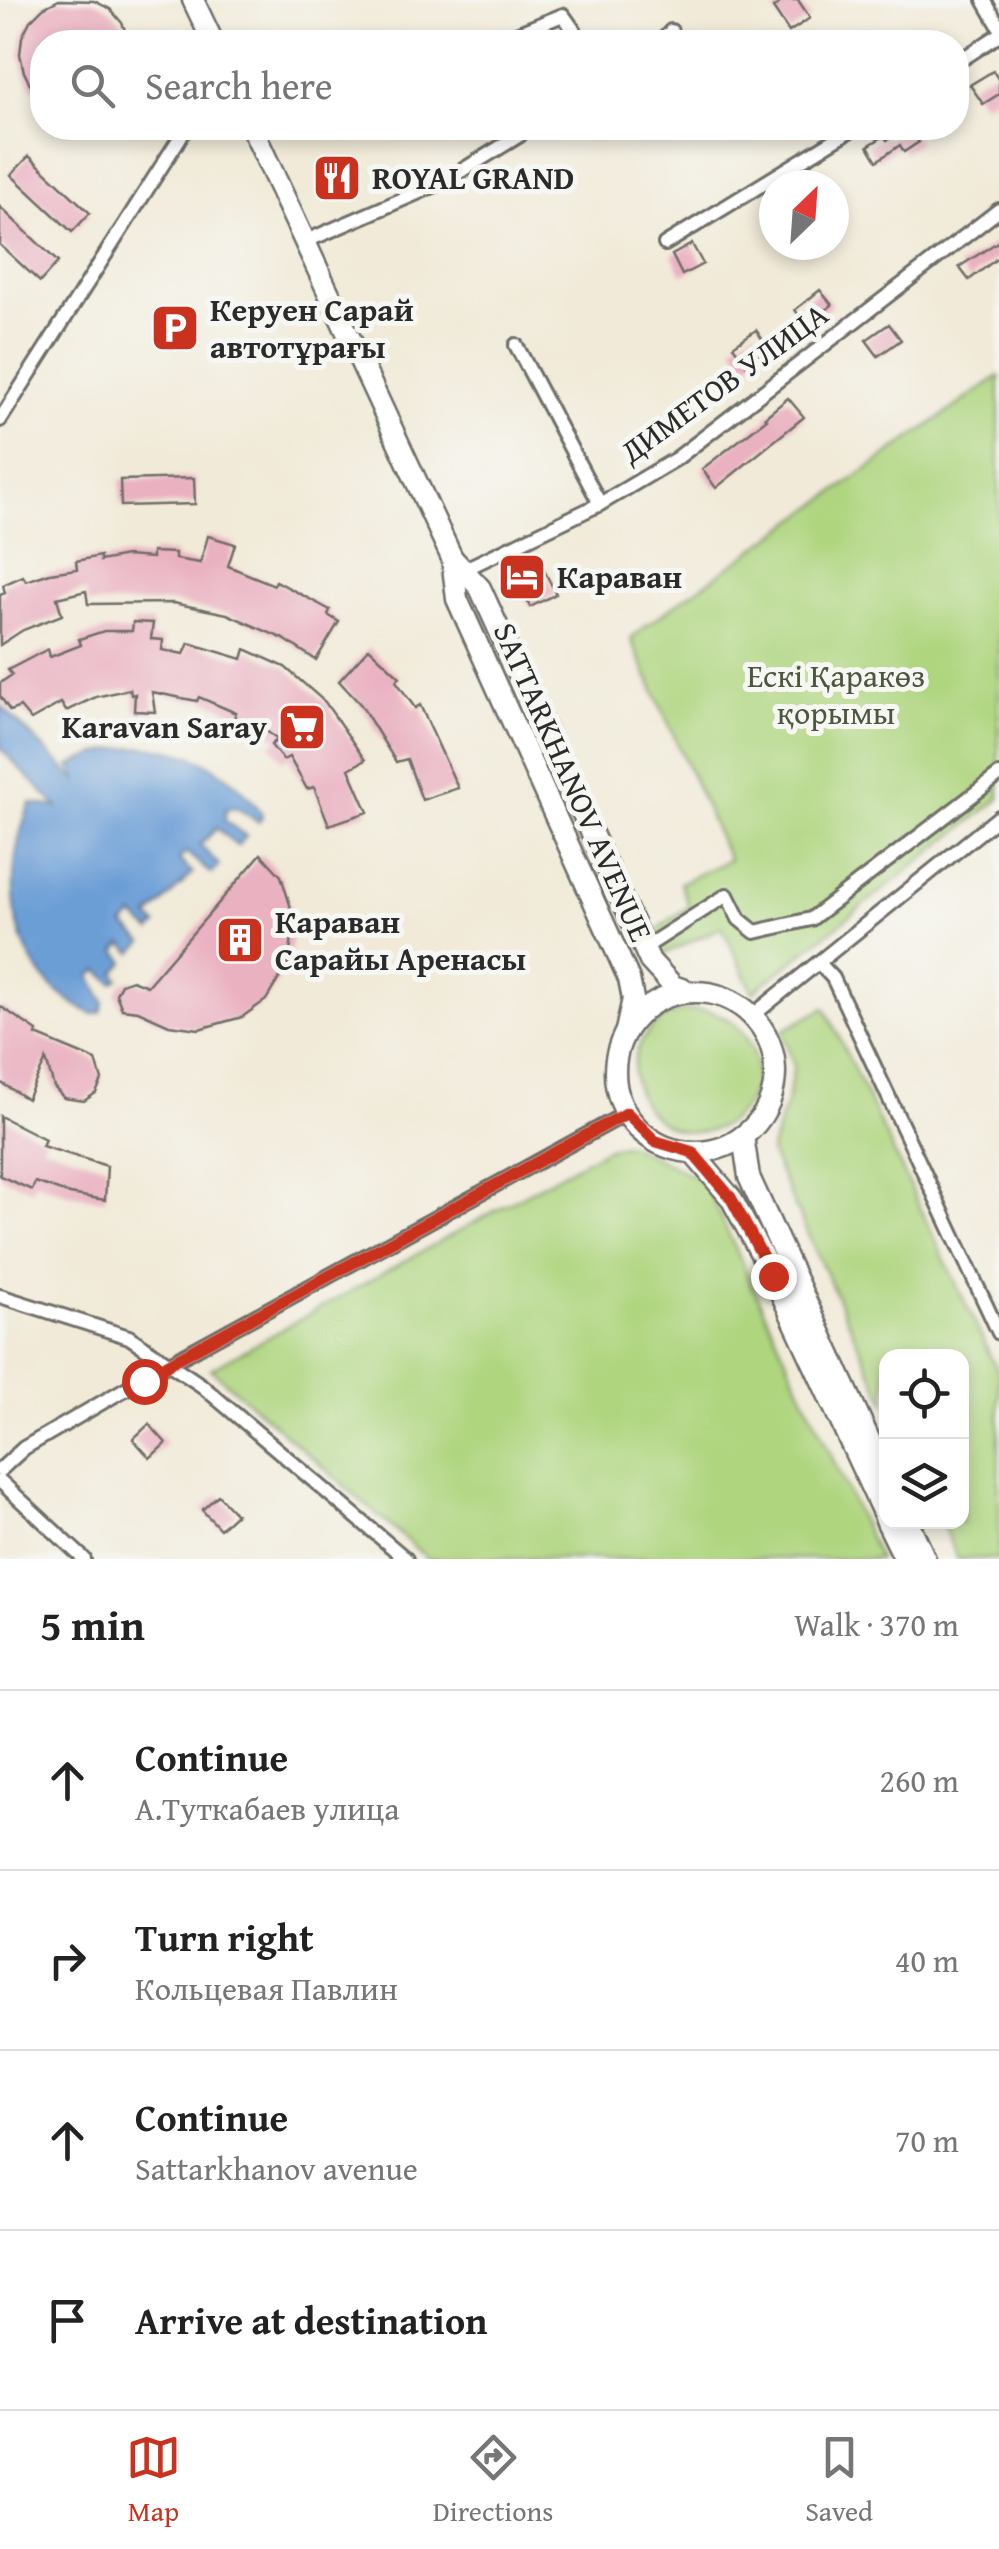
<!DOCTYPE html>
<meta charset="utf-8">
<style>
:root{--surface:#fff;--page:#f6f6f6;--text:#222;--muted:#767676;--line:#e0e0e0;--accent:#c8321e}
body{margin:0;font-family:"Gentium Book Plus",serif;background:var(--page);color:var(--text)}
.controls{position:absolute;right:30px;bottom:30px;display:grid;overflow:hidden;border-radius:20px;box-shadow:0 5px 15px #0003}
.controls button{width:90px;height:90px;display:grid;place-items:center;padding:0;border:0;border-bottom:2px solid var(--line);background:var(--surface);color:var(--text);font:50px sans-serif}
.compass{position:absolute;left:759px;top:170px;width:90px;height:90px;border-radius:50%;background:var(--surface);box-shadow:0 5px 15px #0003;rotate:25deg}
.stop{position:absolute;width:30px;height:30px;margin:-22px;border:8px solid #c8321e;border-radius:50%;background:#fff}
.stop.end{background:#c8321e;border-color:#fff;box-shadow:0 2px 10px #0008}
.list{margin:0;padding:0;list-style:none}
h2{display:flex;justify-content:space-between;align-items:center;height:130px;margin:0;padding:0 40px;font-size:42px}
h2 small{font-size:32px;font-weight:400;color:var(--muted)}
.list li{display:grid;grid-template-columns:65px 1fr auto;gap:30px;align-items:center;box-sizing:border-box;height:180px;padding:0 40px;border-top:2px solid var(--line)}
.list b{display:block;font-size:38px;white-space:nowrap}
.list p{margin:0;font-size:32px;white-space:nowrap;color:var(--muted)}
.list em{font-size:32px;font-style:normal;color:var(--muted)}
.icon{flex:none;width:55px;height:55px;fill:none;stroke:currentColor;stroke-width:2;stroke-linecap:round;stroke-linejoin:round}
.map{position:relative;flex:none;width:999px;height:1559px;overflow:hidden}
.search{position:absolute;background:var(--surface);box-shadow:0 5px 15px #0003;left:30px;right:30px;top:30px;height:110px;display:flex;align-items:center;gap:25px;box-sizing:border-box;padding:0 35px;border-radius:40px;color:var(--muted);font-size:38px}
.sheet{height:850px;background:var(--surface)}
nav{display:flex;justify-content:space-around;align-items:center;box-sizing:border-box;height:140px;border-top:2px solid var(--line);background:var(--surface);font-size:28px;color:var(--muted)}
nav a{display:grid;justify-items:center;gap:5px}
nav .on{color:var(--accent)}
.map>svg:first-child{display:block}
.green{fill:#afd57f;stroke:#6d8055;stroke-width:2.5}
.water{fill:#6c9ed6;stroke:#4c6480;stroke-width:2.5}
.building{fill:#eab1c1}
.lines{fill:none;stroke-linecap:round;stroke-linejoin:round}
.street-casing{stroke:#706e68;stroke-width:18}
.primary-casing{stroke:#706e68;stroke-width:25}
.street{stroke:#fff;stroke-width:12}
.primary{stroke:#fff;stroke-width:20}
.route{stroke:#c8321e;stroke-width:12}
.labels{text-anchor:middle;stroke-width:10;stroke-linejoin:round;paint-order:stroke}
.poi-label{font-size:32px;font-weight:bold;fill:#2b2b2b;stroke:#f6f6f2;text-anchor:start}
.street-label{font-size:32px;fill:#2b2b2b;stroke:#f6f6f2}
.park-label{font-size:32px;fill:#4c5640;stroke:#f6f6f2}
</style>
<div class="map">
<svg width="999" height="1559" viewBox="0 0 999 1559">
<rect width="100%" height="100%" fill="#f6f6f2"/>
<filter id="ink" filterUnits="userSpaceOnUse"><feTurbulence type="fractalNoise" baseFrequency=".01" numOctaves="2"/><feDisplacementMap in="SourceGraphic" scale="20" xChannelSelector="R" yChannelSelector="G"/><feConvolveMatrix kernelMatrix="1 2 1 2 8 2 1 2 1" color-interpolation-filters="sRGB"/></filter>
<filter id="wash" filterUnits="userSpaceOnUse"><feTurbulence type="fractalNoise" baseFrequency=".0048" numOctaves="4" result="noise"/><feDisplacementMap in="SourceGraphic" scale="40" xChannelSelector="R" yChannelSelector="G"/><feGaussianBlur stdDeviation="2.25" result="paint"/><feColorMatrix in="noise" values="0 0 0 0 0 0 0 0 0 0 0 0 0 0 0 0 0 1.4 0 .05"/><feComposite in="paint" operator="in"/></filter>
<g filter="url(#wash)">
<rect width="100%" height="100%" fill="#f1ead8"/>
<g class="green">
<path d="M999,376V799L753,992L722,927L660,956L649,936L689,906L680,883L729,860L631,639L644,627Z"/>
<path d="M825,1008L999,1374V1559H958L941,1522H962V1356H886V1404L770,1152L788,1097L794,1066L782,1031Z"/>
<circle cx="695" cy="1071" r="61"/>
<path d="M628,1144L704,1181L879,1559H428L211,1369L608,1148Z"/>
</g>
<path class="water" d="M0,705L78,782L70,766C140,729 215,748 261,812L262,818L258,822L236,807L226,809L225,821L246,836L237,846L217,828L200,845L219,865L211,874L186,852L179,860L193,873L149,917L157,925L151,931L133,916L124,925L143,942L133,953L123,944L116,951L125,962L115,973L119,979L113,983L98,970L91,976L104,1002L101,1012L93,1014C7,975 0,884 30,803L57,807L0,748Z"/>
<g id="blocks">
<g class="building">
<path d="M59,0L94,1L110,9L122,23L130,42H42V96L32,88L24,72L20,54L22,37L30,21L43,8Z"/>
<path d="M784,0H798L810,18L789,32L773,8Z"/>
<path d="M993,71L999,80V94L983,104L970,85Z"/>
<path d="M906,128L919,142L904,152L900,145L877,161L868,146L884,136L887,140Z"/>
<path d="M29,156L90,213L72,232L11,175Z"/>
<path d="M0,207L58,262L40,282L0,245Z"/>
<path d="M999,241V257L969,280L959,267Z"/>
<path d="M692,244L703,264L682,275L672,255Z"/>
<path d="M820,290L832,305L807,325L795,310Z"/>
<path d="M889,324L901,340L878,356L866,340Z"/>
<path d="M756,330L769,349L746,365L733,346Z"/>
<path d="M788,398L804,417L716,488L702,469L767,419L765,417Z"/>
<path d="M194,478L195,504L121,506L120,480Z"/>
<path d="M208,536L235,544L228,566L274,585L276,581L330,610L328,615L339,622L316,660L284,639L227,614L173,603L88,604L86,591L57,598L62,615L23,630L0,645V595L5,593L3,585L23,576L26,581L50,573L77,569L76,561L100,556V561L126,556L152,558V552L175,553V559L200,563Z"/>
<path d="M540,562L556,594L530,607L513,573Z"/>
<path d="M133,622L153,623L151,639L163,640L162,650L184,654L189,643L242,659L245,649L285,667L325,702L365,760L349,769L368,812L329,825L314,787L307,789L289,757L283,760L271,745L278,739L254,723L251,729L233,720L236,713L199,697L197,701L152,692L155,712L134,711L135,694L131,695L130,689L96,697L66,711L61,703L31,720L20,707L10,711L0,696V683L12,675L8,670L48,649L50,657L81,645L79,639L104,631H132Z"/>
<path d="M369,648L400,677L396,681L415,708L420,705L458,788L422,800L407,759L396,762L361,705L339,681Z"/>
<path d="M261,854L281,876L294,918L289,962L266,1000L242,1017L199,1029L169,1025L138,1011L122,1009L116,994L121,984L132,980L147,986Z"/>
<path d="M0,1006L37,1031L36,1035L96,1060L102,1080L96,1093L84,1101L64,1098L54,1087L46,1060L27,1099L0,1082Z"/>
<path d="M0,1116L45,1139L42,1146L107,1166L105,1200L70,1194L35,1182L32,1190L0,1176Z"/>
<path d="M149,1424L166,1443L150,1458L133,1439Z"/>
<path d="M218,1495L236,1514L220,1529L202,1510Z"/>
</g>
</g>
</g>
<g filter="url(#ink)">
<use href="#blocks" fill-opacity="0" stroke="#706e68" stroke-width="2.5"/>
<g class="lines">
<g class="street-casing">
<g id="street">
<path d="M984,0L999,26"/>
<path d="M496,42L563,15L582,42"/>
<path d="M661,42L671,31"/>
<path d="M956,63L999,35"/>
<path d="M304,242L445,181L520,135"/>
<path d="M665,244L854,128"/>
<path d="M516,345L600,504"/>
<path d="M0,420L186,128"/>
<path d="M463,570L600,504L676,459L999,210"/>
<path d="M644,948L727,895L739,919L755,932L811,919L999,775"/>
<path d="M819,963L833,978L999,1333"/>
<path d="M752,1016L999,817"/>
<path d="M0,1296L129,1337L201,1385L406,1559"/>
<path d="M0,1470L24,1448L168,1364L627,1113"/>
<path d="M0,1481L84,1559"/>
</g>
</g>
<g class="primary-casing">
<g id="primary">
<path d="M193,0L213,42"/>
<path d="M252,128L452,558L457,599L629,979L633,999L626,1031"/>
<path d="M452,558L480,588L650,961L673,986L690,992"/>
<circle cx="695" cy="1072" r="80"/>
<path d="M743,1136L749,1177L886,1476"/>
<path d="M692,1152L731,1198L773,1276L886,1519"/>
<path d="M887,1522L905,1559"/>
<path d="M908,1522L925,1559"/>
</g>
</g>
<use href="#street" class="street"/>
<use href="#primary" class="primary"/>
</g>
</g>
<g class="lines" filter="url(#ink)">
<path class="route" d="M144,1381L168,1364L627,1113L655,1141L692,1152L731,1198L773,1276"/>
</g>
<defs>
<g id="restaurant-square" transform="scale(2.5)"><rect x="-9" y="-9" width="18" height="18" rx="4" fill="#c8321e" stroke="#f6f6f2"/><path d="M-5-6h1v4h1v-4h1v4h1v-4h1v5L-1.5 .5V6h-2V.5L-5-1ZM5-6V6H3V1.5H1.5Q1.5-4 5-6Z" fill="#fff"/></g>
<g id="parking-square" transform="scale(2.5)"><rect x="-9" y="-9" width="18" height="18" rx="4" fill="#c8321e" stroke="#f6f6f2"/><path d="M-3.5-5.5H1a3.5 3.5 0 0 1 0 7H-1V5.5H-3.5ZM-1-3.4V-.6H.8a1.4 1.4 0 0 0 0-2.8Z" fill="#fff"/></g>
<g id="hotel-square" transform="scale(2.5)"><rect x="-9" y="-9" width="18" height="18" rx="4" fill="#c8321e" stroke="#f6f6f2"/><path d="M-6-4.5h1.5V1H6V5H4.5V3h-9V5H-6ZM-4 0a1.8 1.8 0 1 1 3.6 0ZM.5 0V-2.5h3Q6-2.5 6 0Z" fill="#fff"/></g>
<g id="supermarket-square" transform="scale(2.5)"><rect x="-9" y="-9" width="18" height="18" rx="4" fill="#c8321e" stroke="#f6f6f2"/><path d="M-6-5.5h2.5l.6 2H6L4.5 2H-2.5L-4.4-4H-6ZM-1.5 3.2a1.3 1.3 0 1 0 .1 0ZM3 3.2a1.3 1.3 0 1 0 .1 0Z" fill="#fff"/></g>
<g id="building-square" transform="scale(2.5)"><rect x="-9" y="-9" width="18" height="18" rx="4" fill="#c8321e" stroke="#f6f6f2"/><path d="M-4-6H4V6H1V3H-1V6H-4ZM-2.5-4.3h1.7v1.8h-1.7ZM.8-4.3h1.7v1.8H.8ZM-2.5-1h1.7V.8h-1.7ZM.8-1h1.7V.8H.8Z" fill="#fff"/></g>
</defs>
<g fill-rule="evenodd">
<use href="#restaurant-square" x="337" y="178"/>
<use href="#parking-square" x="175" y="328"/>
<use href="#hotel-square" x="522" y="577"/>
<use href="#supermarket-square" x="302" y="727"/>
<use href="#building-square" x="240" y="940"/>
</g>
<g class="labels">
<g class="poi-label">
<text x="372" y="189">ROYAL GRAND</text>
<text x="210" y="321">Керуен Сарай<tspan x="210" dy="37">автотұрағы</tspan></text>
<text x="557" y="588">Караван</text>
<text x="267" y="738" text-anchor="end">Karavan Saray</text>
<text x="275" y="933">Караван<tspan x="275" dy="37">Сарайы Аренасы</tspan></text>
</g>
<g class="street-label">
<text transform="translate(724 383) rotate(-36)" y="11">ДИМЕТОВ УЛИЦА</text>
<text transform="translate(573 782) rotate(66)" y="11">SATTARKHANOV AVENUE</text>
</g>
<g class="park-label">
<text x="836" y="687">Ескі Қаракөз<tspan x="836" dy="37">қорымы</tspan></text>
</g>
</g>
</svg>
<div class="controls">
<button><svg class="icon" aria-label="locate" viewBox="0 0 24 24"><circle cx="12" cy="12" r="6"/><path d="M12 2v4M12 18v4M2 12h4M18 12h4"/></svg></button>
<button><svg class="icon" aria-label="layers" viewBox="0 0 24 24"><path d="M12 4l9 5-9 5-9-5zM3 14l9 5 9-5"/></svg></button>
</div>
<svg class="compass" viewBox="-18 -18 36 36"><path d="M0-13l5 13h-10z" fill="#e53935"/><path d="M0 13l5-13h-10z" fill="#767676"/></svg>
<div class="stop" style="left:144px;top:1381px"></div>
<div class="stop end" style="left:773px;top:1276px"></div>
<div class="search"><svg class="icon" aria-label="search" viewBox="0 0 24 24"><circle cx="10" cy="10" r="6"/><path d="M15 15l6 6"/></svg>Search here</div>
</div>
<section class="sheet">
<h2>5 min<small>Walk · 370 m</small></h2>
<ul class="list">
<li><svg class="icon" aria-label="ahead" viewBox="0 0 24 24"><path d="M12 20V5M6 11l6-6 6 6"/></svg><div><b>Continue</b><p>А.Туткабаев улица</p></div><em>260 m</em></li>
<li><svg class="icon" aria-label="right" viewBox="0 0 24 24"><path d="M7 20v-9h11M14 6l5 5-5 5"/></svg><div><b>Turn right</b><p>Кольцевая Павлин</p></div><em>40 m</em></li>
<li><svg class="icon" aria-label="ahead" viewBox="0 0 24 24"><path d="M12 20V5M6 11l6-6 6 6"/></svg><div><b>Continue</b><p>Sattarkhanov avenue</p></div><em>70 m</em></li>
<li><svg class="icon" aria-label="arrive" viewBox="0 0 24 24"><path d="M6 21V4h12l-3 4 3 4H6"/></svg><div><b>Arrive at destination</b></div></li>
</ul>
</section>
<nav>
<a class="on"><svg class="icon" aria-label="map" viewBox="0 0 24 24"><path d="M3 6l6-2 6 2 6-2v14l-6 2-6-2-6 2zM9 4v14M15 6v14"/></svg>Map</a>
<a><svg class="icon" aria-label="directions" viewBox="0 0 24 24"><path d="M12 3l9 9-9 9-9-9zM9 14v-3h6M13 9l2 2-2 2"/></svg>Directions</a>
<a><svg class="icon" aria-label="saved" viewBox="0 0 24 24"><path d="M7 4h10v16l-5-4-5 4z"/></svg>Saved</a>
</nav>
